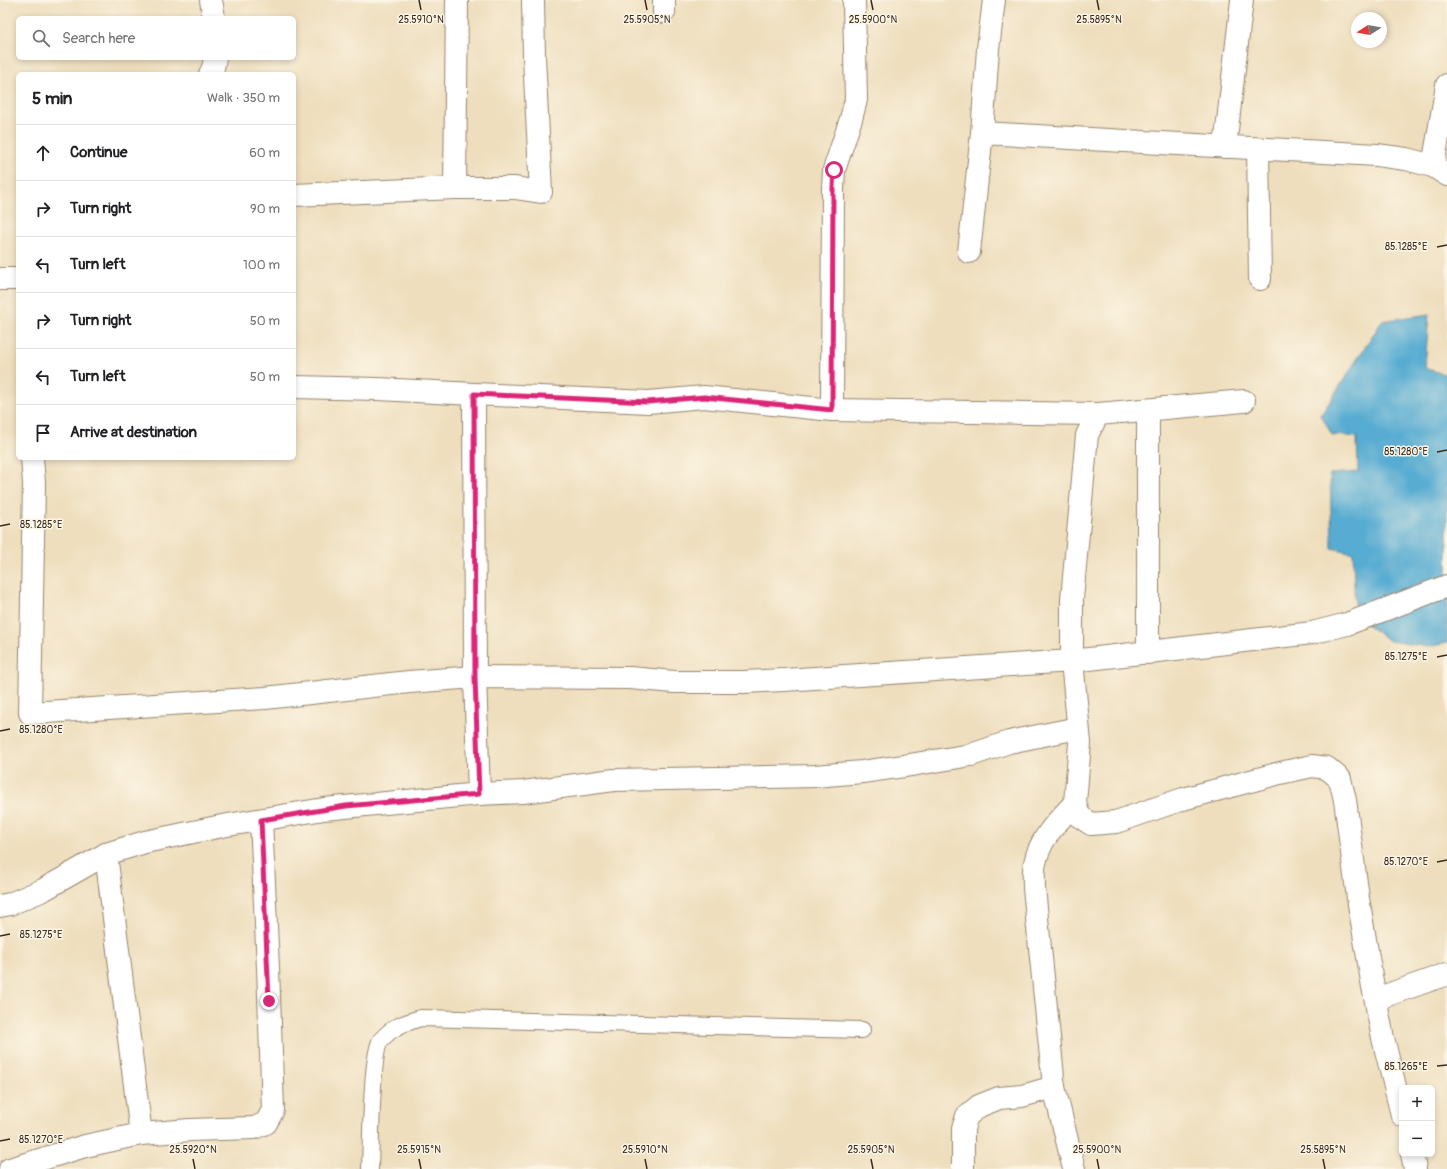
<!DOCTYPE html>
<meta charset="utf-8">
<style>
:root{--surface:#fff;--page:#f6f6f6;--text:#202124;--muted:#757577;--line:#e0e0e0}
body{margin:0;font-family:Pangolin,sans-serif;background:var(--page);color:var(--text)}
.controls{position:absolute;right:12px;bottom:12px;display:grid;overflow:hidden;border-radius:6px;box-shadow:0 2px 6px #0003}
.controls button{width:36px;height:36px;display:grid;place-items:center;padding:0;border:0;border-bottom:1px solid var(--line);background:var(--surface);color:var(--text);font:20px sans-serif}
.compass{position:absolute;left:1351px;top:12px;width:36px;height:36px;border-radius:50%;background:var(--surface);box-shadow:0 2px 6px #0003;rotate:259deg}
.stop{position:absolute;width:12px;height:12px;margin:-9px;border:3px solid #db2777;border-radius:50%;background:#fff}
.stop.end{background:#db2777;border-color:#fff;box-shadow:0 1px 4px #0008}
.list{margin:0;padding:0;list-style:none}
h2{display:flex;justify-content:space-between;align-items:center;height:52px;margin:0;padding:0 16px;font-size:17px}
h2 small{font-size:13px;font-weight:400;color:var(--muted)}
.list li{display:grid;grid-template-columns:26px 1fr auto;gap:12px;align-items:center;box-sizing:border-box;height:56px;padding:0 16px;border-top:1px solid var(--line)}
.list b{display:block;font-size:15px;white-space:nowrap}
.list em{font-size:13px;font-style:normal;color:var(--muted)}
.icon{flex:none;width:22px;height:22px;fill:none;stroke:currentColor;stroke-width:2;stroke-linecap:round;stroke-linejoin:round}
.map{position:relative;flex:none;width:1447px;height:1169px;overflow:hidden}
.search{position:absolute;background:var(--surface);box-shadow:0 2px 6px #0003;left:16px;top:16px;width:280px;height:44px;display:flex;align-items:center;gap:10px;box-sizing:border-box;padding:0 14px;border-radius:6px;color:var(--muted);font-size:15px}
.panel{position:absolute;background:var(--surface);box-shadow:0 2px 6px #0003;left:16px;top:72px;width:280px;height:388px;border-radius:6px}
.map>svg:first-child{display:block}
.water{fill:#56acd2;stroke:#486b78}
.lines{fill:none;stroke-linecap:round;stroke-linejoin:round}
.service-casing{stroke:#94846e;stroke-width:18}
.minor-casing{stroke:#94846e;stroke-width:24}
.service{stroke:#fff;stroke-width:16}
.minor{stroke:#fff;stroke-width:22}
.route{stroke:#db2777;stroke-width:5}
.ticks{fill:none;stroke:#3b2a1e;stroke-width:1.5}
.ticks-label{font-size:10px;text-anchor:middle;fill:#3b2a1e;stroke:#fcf5e5;stroke-width:3;stroke-linejoin:round;paint-order:stroke}
</style>
<div class="map">
<svg width="1447" height="1169" viewBox="0 0 1447 1169">
<rect width="100%" height="100%" fill="#fcf5e5"/>
<filter id="ink" filterUnits="userSpaceOnUse"><feTurbulence type="fractalNoise" baseFrequency=".025" numOctaves="2"/><feDisplacementMap in="SourceGraphic" scale="8" xChannelSelector="R" yChannelSelector="G"/><feConvolveMatrix kernelMatrix="1 2 1 2 8 2 1 2 1" color-interpolation-filters="sRGB"/></filter>
<filter id="wash" filterUnits="userSpaceOnUse"><feTurbulence type="fractalNoise" baseFrequency=".012" numOctaves="4" result="noise"/><feDisplacementMap in="SourceGraphic" scale="16" xChannelSelector="R" yChannelSelector="G"/><feGaussianBlur stdDeviation="0.9" result="paint"/><feColorMatrix in="noise" values="0 0 0 0 0 0 0 0 0 0 0 0 0 0 0 0 0 1.4 0 .05"/><feComposite in="paint" operator="in"/></filter>
<g filter="url(#wash)">
<rect width="100%" height="100%" fill="#eedebd"/>
<path class="water" d="M1429,314L1425,368L1447,375V643L1429,647L1389,641L1355,615L1353,553L1332,548L1330,474L1358,472L1357,437L1332,435L1321,415L1382,321Z"/>
</g>
<g filter="url(#ink)">
<g class="lines">
<g class="service-casing">
<path id="service" d="M370,1169C371,1148 371,1052 381,1040C393,1026 405,1023 421,1018L862,1030"/>
</g>
<g class="minor-casing">
<g id="minor">
<path d="M211,0L214,18"/>
<path d="M664,12V0"/>
<path d="M210,74L213,68L215,58"/>
<path d="M982,133L1377,155L1406,159L1433,166L1447,175"/>
<path d="M1225,147L1242,0"/>
<path d="M1258,149L1260,279"/>
<path d="M1433,166L1447,85"/>
<path d="M455,188L457,0"/>
<path d="M294,195L455,188H515L541,192L534,57L533,0"/>
<path d="M969,252L982,133L988,49L994,0"/>
<path d="M0,279H18"/>
<path d="M474,394L648,402L704,397L832,410L1098,414"/>
<path d="M1244,401L1098,414L1087,435L1072,599V661L1080,743L1075,803L1079,816L1091,824L1116,822L1183,799L1280,773L1312,766L1327,768L1340,779L1345,800L1358,898L1373,987L1383,1038L1402,1115"/>
<path d="M832,410L833,189L834,170L851,119L856,100L854,0"/>
<path d="M32,458L34,483L30,713L265,698L409,682L475,677L630,678L674,682H743L784,680L1072,661L1312,633L1347,624L1447,586"/>
<path d="M1148,653V410"/>
<path d="M479,794L523,792L614,780L815,776L862,772L904,766L971,755L1009,742L1078,728"/>
<path d="M106,854L141,1134"/>
<path d="M0,906L10,904L43,890L106,854L145,842L222,826L324,809L479,794L475,677L474,394L378,389L294,387"/>
<path d="M1376,999L1447,974"/>
<path d="M1412,1154L1415,1169"/>
<path d="M10,1169L85,1146L141,1134L190,1130L254,1128L266,1123L273,1110L268,967L261,820"/>
<path d="M963,1169V1129L967,1116L979,1106L999,1098L1022,1096L1054,1087"/>
<path d="M1074,1169L1054,1087L1034,888C1034,880 1033,870 1035,863C1040,838 1058,821 1075,803"/>
</g>
</g>
<use href="#service" class="service"/>
<use href="#minor" class="minor"/>
</g>
</g>
<g class="lines" filter="url(#ink)">
<path class="route" d="M269,1001L261,820L346,806L479,794L475,677L474,394L648,402L704,397L832,410L833,188L834,170"/>
</g>
<path class="ticks" d="M419,0L421,10M645,0L647,10M871,0L873,10M1097,0L1099,10M1437,247L1447,245M1437,452L1447,450M0,526L10,524M1437,657L1447,655M0,731L10,729M1437,862L1447,860M0,936L10,934M1437,1066L1447,1065M0,1141L10,1139M193,1159L195,1169M419,1159L421,1169M645,1159L647,1169M871,1159L873,1169M1097,1159L1099,1169M1323,1159L1325,1169"/>
<g class="ticks-label">
<text x="421" y="23">25.5910°N</text>
<text x="647" y="23">25.5905°N</text>
<text x="873" y="23">25.5900°N</text>
<text x="1099" y="23">25.5895°N</text>
<text x="1406" y="250">85.1285°E</text>
<text x="1406" y="455">85.1280°E</text>
<text x="41" y="528">85.1285°E</text>
<text x="1406" y="660">85.1275°E</text>
<text x="41" y="733">85.1280°E</text>
<text x="1406" y="865">85.1270°E</text>
<text x="41" y="938">85.1275°E</text>
<text x="1406" y="1070">85.1265°E</text>
<text x="41" y="1143">85.1270°E</text>
<text x="193" y="1153">25.5920°N</text>
<text x="419" y="1153">25.5915°N</text>
<text x="645" y="1153">25.5910°N</text>
<text x="871" y="1153">25.5905°N</text>
<text x="1097" y="1153">25.5900°N</text>
<text x="1323" y="1153">25.5895°N</text>
</g>
</svg>
<div class="controls">
<button>+</button>
<button>−</button>
</div>
<svg class="compass" viewBox="-18 -18 36 36"><path d="M0-13l5 13h-10z" fill="#e53935"/><path d="M0 13l5-13h-10z" fill="#757577"/></svg>
<div class="stop" style="left:834px;top:170px"></div>
<div class="stop end" style="left:269px;top:1001px"></div>
<div class="search"><svg class="icon" aria-label="search" viewBox="0 0 24 24"><circle cx="10" cy="10" r="6"/><path d="M15 15l6 6"/></svg>Search here</div>
<section class="panel">
<h2>5 min<small>Walk · 350 m</small></h2>
<ul class="list">
<li><svg class="icon" aria-label="ahead" viewBox="0 0 24 24"><path d="M12 20V5M6 11l6-6 6 6"/></svg><div><b>Continue</b></div><em>60 m</em></li>
<li><svg class="icon" aria-label="right" viewBox="0 0 24 24"><path d="M7 20v-9h11M14 6l5 5-5 5"/></svg><div><b>Turn right</b></div><em>90 m</em></li>
<li><svg class="icon" aria-label="left" viewBox="0 0 24 24"><path d="M17 20v-9H6M10 6l-5 5 5 5"/></svg><div><b>Turn left</b></div><em>100 m</em></li>
<li><svg class="icon" aria-label="right" viewBox="0 0 24 24"><path d="M7 20v-9h11M14 6l5 5-5 5"/></svg><div><b>Turn right</b></div><em>50 m</em></li>
<li><svg class="icon" aria-label="left" viewBox="0 0 24 24"><path d="M17 20v-9H6M10 6l-5 5 5 5"/></svg><div><b>Turn left</b></div><em>50 m</em></li>
<li><svg class="icon" aria-label="arrive" viewBox="0 0 24 24"><path d="M6 21V4h12l-3 4 3 4H6"/></svg><div><b>Arrive at destination</b></div></li>
</ul>
</section>
</div>
